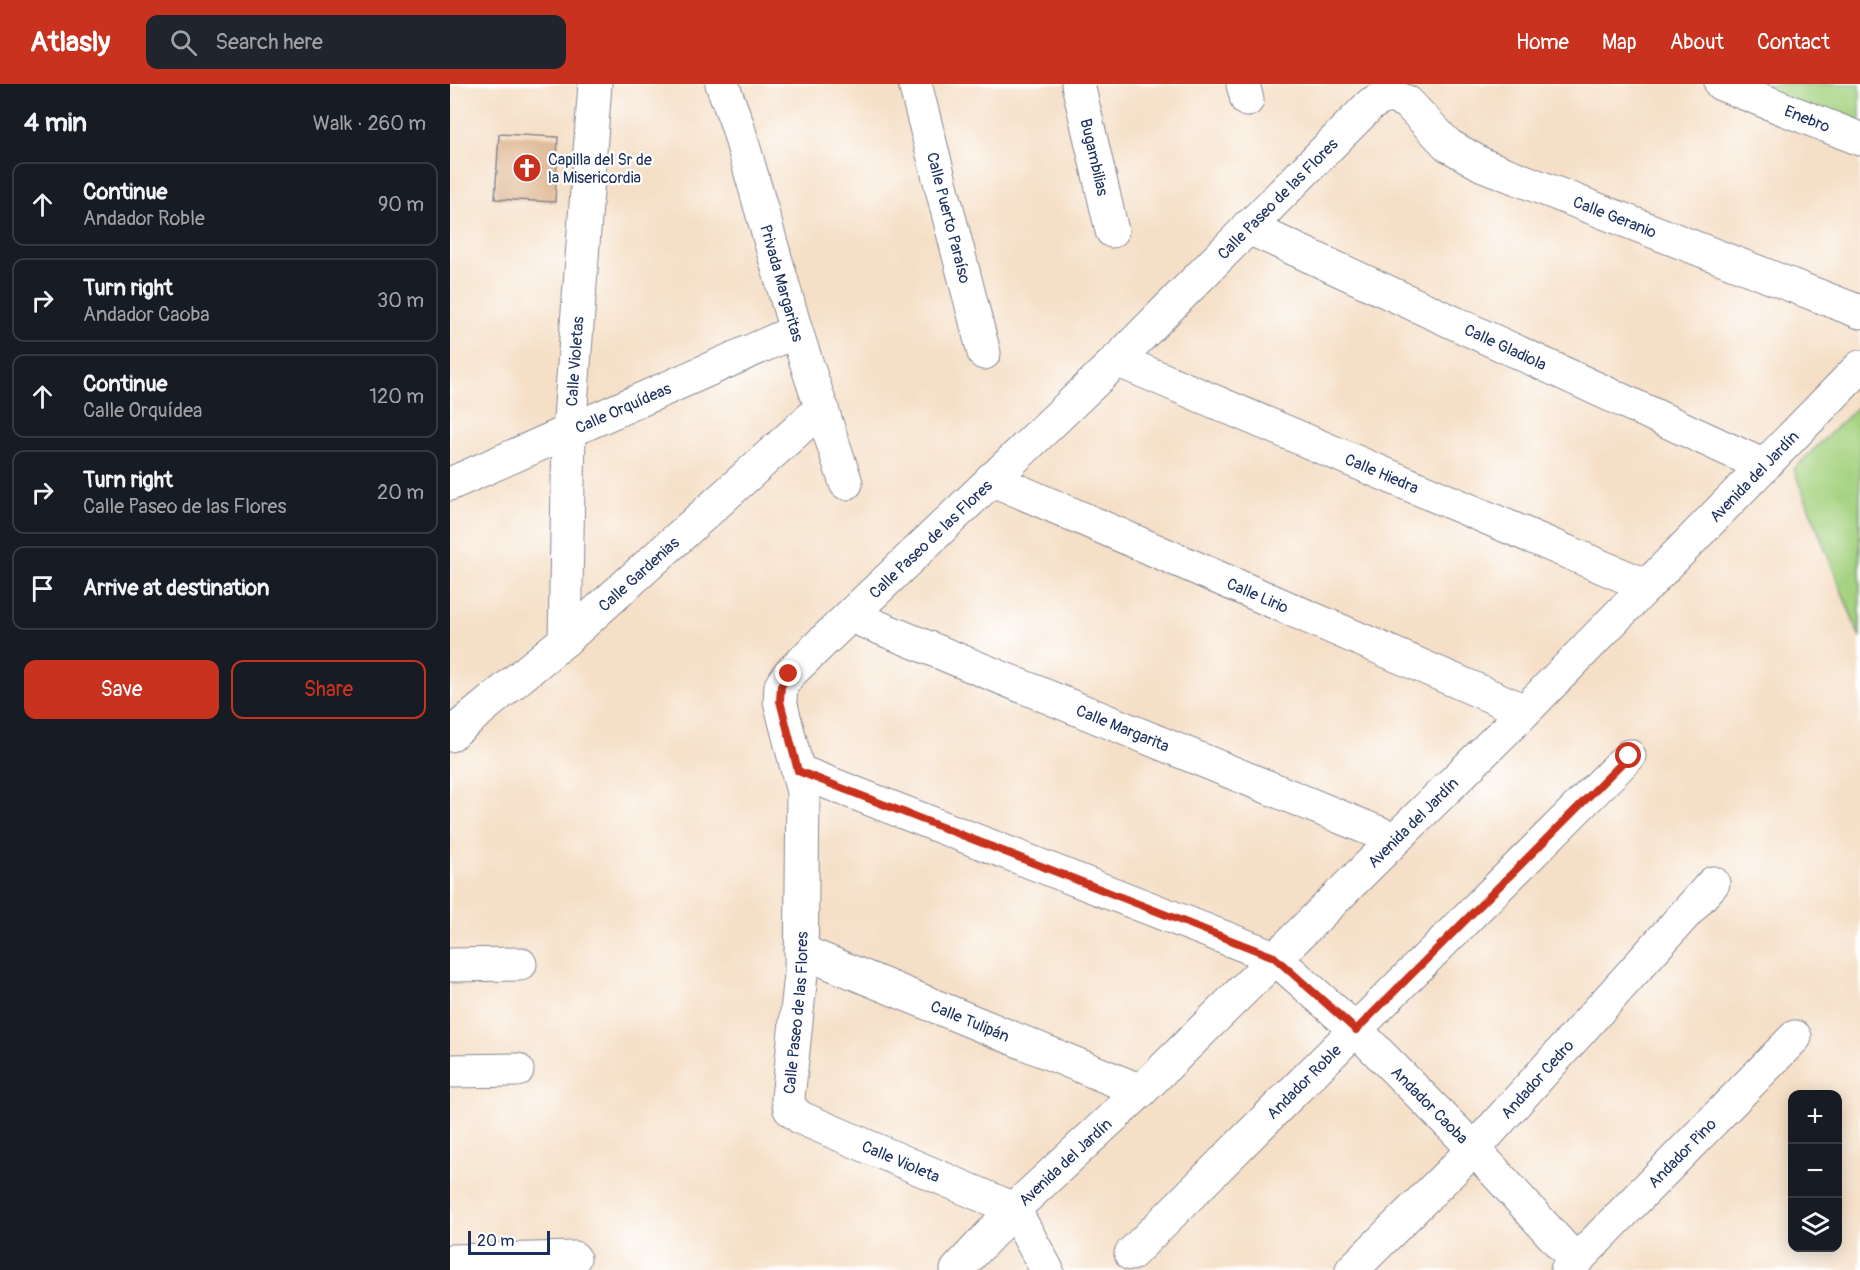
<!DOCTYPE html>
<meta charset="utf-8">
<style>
:root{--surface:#171b24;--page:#20242c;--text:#f1f3f6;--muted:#9ea1a6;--line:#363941;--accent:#c8321e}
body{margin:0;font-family:Pangolin,sans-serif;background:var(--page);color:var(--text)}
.controls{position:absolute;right:18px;bottom:18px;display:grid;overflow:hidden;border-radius:12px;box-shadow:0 3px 15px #0003}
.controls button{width:54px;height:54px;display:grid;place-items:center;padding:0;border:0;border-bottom:2px solid var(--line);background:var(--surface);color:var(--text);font:30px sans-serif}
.scale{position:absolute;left:18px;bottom:15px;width:82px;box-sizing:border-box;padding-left:6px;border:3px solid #1b2f5e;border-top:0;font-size:16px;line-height:21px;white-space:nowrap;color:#1b2f5e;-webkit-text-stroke:4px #fff;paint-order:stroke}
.stop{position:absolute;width:18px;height:18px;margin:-14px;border:4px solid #c8321e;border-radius:50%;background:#fff}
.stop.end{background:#c8321e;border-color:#fff;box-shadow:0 2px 6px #0008}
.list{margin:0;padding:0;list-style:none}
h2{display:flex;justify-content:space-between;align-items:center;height:78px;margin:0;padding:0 24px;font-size:26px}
h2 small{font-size:20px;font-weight:400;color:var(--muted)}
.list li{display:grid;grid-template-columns:39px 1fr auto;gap:18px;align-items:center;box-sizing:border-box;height:84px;margin:0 12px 12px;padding:0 12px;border:2px solid var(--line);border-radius:12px}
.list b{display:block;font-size:22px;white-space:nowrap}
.list p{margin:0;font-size:20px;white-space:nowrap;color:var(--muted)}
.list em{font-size:20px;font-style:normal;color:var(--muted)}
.actions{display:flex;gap:12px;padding:18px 24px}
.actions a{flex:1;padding:14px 0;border:2px solid var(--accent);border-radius:12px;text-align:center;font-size:21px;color:var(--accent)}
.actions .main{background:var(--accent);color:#fff}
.icon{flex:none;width:33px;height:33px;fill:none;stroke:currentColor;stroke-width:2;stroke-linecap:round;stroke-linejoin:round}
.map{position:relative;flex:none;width:1410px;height:1186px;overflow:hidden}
header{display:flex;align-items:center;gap:36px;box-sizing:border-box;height:84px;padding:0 30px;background:var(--accent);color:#fff}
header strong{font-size:28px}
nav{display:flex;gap:33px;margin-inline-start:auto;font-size:21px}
.search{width:420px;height:54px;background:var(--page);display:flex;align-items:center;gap:15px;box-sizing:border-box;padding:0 21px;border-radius:12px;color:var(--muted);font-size:22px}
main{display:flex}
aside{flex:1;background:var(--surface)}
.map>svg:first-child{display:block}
.green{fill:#a4d27f;stroke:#60806e;stroke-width:1.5}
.building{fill:#deb691}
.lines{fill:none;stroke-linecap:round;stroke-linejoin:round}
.minor-casing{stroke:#888792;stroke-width:35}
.minor{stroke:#fff;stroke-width:33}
.route{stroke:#c8321e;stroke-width:8}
.labels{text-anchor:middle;stroke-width:4.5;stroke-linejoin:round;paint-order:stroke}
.street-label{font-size:16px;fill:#1b2f5e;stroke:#fff}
.poi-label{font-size:16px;fill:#1b2f5e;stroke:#fff;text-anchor:start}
</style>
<header>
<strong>Atlasly</strong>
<div class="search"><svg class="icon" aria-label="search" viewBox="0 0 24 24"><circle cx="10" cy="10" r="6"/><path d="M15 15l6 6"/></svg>Search here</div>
<nav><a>Home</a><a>Map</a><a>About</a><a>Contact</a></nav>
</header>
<main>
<aside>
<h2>4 min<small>Walk · 260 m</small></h2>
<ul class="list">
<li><svg class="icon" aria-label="ahead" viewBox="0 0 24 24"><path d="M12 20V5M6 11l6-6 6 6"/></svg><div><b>Continue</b><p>Andador Roble</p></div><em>90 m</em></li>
<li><svg class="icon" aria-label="right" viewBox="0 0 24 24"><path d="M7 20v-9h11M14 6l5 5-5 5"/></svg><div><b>Turn right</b><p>Andador Caoba</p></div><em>30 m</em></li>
<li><svg class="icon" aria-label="ahead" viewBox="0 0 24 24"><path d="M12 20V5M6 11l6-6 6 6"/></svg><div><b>Continue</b><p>Calle Orquídea</p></div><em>120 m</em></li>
<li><svg class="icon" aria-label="right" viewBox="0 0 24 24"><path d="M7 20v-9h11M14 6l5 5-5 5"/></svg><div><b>Turn right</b><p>Calle Paseo de las Flores</p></div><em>20 m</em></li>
<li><svg class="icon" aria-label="arrive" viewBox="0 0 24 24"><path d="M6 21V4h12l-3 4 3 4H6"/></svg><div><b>Arrive at destination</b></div></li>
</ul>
<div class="actions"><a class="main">Save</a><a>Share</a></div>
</aside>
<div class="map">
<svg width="1410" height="1186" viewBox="0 0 1410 1186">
<rect width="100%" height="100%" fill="#fff"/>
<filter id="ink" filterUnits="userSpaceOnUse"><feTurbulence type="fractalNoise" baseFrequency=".0167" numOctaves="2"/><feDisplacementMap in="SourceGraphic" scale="12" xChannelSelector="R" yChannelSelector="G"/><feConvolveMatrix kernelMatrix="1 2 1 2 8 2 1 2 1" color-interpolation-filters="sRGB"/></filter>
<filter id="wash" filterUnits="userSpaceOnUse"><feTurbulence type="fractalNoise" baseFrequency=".008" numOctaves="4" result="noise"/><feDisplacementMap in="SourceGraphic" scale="24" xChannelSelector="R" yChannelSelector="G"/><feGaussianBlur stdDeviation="1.35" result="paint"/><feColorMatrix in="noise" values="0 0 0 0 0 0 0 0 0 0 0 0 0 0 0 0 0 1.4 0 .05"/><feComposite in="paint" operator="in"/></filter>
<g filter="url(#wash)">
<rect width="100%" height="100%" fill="#f5dfc6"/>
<g class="green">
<path d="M1298,0H1410V45Z"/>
<path d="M1410,320V554L1344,385Z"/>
</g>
<g id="blocks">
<path class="building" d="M49,50L108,53L105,118L45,115Z"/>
</g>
</g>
<g filter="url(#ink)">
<use href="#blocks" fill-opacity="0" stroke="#888792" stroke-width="1.5"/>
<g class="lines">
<g class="minor-casing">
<g id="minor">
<path id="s1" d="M272,0L287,40L346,247L396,399"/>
<path id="s2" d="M465,0L534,269"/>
<path id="s3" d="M628,0L662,147"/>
<path d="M793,0L797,16"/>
<path id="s4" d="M1271,0L1410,55"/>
<path id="s5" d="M797,143L1314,382"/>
<path id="s6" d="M667,276L1197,502"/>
<path id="s7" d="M541,395L1075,627"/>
<path id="s8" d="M0,400L346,247"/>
<path id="s9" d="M401,532L944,755"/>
<path id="s10" d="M115,556L119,348L145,0"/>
<path id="s11" d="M0,651L115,556L372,324"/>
<path id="s12" d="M348,687L824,873L906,946L1024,1065L1126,1177"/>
<path id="s13" d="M351,867L691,1007"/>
<path d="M0,881L70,880"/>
<path d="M0,987L67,986"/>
<path id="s14" d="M681,1170L1179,672"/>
<path d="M0,1177L124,1174"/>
<path id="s15" d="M507,1186L564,1125L691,1007L1075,627L1410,283"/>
<path id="s16" d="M597,1186L564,1125L351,1034L340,1025L338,1014L351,890L353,708L330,617L331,602L339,590L667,276L921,20L938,11L957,18L998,61L1033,81L1410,228"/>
<path id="s17" d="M902,1186L1024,1065L1263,799"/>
<path id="s18" d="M1117,1186L1345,953"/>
</g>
</g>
<use href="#minor" class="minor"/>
</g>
</g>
<g class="lines" filter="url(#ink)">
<path class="route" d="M339,590L331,602L330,617L348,687L824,873L906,946L1179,672"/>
</g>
<defs>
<g id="church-disc" transform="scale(1.5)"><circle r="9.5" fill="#c8321e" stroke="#fff"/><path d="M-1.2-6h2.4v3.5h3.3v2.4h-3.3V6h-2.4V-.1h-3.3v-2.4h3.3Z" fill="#fff"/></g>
</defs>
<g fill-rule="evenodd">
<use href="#church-disc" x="77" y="84"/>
</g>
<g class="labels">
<g class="street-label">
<text dy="6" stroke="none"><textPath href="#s4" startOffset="93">Enebro</textPath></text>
<text dy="6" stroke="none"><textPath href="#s3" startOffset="75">Bugambilias</textPath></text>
<text dy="6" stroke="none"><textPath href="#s16" startOffset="1438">Calle Paseo de las Flores</textPath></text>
<text dy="6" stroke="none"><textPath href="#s16" startOffset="1852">Calle Geranio</textPath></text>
<text dy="6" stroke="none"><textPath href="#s2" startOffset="138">Calle Puerto Paraíso</textPath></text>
<text dy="6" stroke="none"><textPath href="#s1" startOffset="208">Privada Margaritas</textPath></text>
<text dy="6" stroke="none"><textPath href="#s5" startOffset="285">Calle Gladiola</textPath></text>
<text dy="6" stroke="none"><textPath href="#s10" startOffset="279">Calle Violetas</textPath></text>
<text dy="6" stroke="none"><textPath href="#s8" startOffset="189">Calle Orquídeas</textPath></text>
<text dy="6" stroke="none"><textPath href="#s6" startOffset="288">Calle Hiedra</textPath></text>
<text dy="6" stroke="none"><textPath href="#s15" startOffset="1125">Avenida del Jardín</textPath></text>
<text dy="6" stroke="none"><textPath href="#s16" startOffset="952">Calle Paseo de las Flores</textPath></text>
<text dy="6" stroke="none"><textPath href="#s11" startOffset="248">Calle Gardenias</textPath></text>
<text dy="6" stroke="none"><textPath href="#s7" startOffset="291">Calle Lirio</textPath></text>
<text dy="6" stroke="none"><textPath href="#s9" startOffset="294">Calle Margarita</textPath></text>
<text dy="6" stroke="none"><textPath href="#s15" startOffset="639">Avenida del Jardín</textPath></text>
<text dy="6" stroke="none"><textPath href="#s16" startOffset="412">Calle Paseo de las Flores</textPath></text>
<text dy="6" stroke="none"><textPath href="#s13" startOffset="183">Calle Tulipán</textPath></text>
<text dy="6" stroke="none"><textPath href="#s17" startOffset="266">Andador Cedro</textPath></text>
<text dy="6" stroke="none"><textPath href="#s14" startOffset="244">Andador Roble</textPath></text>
<text dy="6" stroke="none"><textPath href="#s12" startOffset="726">Andador Caoba</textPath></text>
<text dy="6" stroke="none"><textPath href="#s18" startOffset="164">Andador Pino</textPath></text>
<text transform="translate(451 1077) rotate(23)" y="6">Calle Violeta</text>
<text dy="6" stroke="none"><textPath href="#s15" startOffset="153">Avenida del Jardín</textPath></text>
</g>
<g class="poi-label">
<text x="98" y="81">Capilla del Sr de<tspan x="98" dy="18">la Misericordia</tspan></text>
</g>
</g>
</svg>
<div class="controls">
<button>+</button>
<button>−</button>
<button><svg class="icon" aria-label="layers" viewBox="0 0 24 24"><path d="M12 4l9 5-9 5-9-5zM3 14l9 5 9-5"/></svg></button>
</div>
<div class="scale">20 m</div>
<div class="stop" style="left:1179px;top:672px"></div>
<div class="stop end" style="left:339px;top:590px"></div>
</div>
</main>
